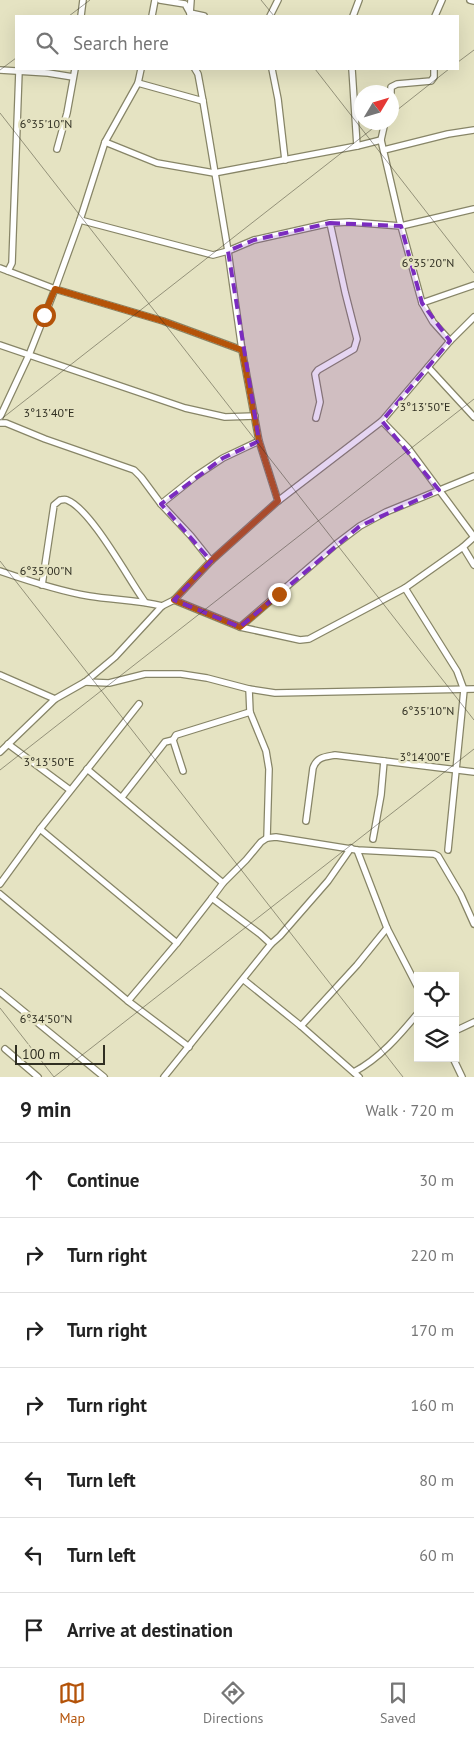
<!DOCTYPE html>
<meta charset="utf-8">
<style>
:root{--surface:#fff;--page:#f6f6f6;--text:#222;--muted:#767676;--line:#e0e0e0;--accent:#b45309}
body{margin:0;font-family:"PT Sans",sans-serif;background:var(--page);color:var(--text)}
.controls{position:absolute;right:15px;bottom:15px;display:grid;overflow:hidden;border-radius:0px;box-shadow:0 5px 20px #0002}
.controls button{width:45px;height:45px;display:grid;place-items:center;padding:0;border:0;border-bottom:1px solid var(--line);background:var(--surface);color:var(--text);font:25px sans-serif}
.compass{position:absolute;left:354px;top:85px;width:45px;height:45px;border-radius:50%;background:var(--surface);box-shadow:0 5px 20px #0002;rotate:52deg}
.scale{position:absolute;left:15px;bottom:12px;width:90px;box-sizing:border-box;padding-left:5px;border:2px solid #302f22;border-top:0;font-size:14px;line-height:18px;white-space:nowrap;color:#302f22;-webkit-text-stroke:4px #e5e3c2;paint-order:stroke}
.stop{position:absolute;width:15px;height:15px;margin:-11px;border:4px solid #b45309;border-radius:50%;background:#fff}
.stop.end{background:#b45309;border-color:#fff;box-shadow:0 1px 5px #0008}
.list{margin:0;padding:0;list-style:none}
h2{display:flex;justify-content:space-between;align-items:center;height:65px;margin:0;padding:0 20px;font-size:21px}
h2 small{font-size:16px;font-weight:400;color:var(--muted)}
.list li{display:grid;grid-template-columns:32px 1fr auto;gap:15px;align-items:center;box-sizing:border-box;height:75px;padding:0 20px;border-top:1px solid var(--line)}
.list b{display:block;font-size:19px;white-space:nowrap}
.list em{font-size:16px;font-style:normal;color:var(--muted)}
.icon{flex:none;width:28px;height:28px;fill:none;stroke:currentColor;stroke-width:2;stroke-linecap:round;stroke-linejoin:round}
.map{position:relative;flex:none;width:474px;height:1077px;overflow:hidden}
.search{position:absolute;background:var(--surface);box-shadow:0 5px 20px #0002;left:15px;right:15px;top:15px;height:55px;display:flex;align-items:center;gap:12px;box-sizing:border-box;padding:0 18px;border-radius:0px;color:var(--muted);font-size:19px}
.sheet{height:590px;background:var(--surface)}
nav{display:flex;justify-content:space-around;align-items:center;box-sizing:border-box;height:70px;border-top:1px solid var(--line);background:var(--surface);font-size:14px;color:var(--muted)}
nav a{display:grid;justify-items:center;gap:2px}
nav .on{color:var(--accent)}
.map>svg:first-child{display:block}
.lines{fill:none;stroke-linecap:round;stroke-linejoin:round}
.minor-casing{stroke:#878567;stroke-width:8}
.minor{stroke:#fff;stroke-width:5.5}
.route{stroke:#b45309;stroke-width:6}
.marked{fill:#7b2cbf;fill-opacity:0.2;stroke:#7b2cbf;stroke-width:4;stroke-dasharray:10 6;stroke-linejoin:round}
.ticks{fill:none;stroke:#302f22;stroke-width:1;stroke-opacity:0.45}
.ticks-label{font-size:12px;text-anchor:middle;fill:#302f22;stroke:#e5e3c2;stroke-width:5;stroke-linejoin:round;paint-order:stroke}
</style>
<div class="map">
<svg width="474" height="1077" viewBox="0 0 474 1077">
<rect width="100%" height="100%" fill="#e5e3c2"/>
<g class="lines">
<g class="minor-casing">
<g id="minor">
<path d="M160,0L185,4L190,13L204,16"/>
<path d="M470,0L474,1"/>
<path d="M190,14L191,0"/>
<path d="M81,16L83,0"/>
<path d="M152,16L155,0"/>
<path d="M270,16L278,0"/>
<path d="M353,16L359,0"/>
<path d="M435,16L442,0"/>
<path d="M195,69L198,74L203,101L228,251L242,350L259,441L278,501"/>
<path d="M272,69L278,99L285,160"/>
<path d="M352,69L357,146"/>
<path d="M0,70L48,73L73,77"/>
<path d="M138,83L203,101"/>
<path d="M391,92V87L397,84L431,81L434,77V69"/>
<path d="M385,122L381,140L401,226L474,209"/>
<path d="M105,142L157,163L214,173L357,146L381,140"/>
<path d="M57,149L67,113L75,69"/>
<path d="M384,150L448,134L474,130"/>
<path d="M80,220L213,255L228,251L254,240L330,223L349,222L401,226L422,303L433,322L450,341L474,317"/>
<path d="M0,268L55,289L163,321L242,350"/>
<path d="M8,271L12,263L13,235L19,71"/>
<path d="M422,303L474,285"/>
<path d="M450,341L382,421L408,448L474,537"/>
<path d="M0,345L185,408L225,417L255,416"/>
<path d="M428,367L474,417"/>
<path d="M0,417L29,355L55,289L80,220L105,142L138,83L141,69"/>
<path d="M316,418L320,402L315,374L318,370L354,349L357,339L345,292L330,223"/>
<path d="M0,423H6L45,439L134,470L141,477L161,504L191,536L211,561"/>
<path d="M161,504L196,476L223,458L259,441"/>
<path d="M463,547L474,565"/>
<path d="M0,571C29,581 59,591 89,596C113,600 138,600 162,606"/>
<path d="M42,585L54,505L60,500C62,500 65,499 67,500C91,509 129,580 145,602"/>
<path d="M405,588L457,671L464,690L448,850"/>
<path d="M174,600L240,627L300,640L309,639L405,588L463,547L474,537"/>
<path d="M240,627L335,545L360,526L386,512L474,476"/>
<path d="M0,675L55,699"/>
<path d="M85,682L109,683L145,674H181L207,678L249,689L275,693L474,689"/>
<path d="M249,689L250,712L266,751L269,769L267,838"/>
<path d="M8,744L70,790"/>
<path d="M0,752L55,699L85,682L115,657L162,606L174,600L211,561L278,501L382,421"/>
<path d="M87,769L223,883"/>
<path d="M183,771L173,740L176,735L250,712"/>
<path d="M122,797L165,742L173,740"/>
<path d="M306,821L313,768C317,757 324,757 335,755L474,772"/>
<path d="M40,829L177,943L128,1001"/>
<path d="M373,839L381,795L384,761"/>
<path d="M357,850L387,928L418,988"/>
<path d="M0,884L40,829L139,704"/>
<path d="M0,894L128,1001L189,1047"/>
<path d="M177,943L212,898"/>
<path d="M271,944L260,934L212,898L223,883L246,860L261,842L267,838L276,837L357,850L434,854L438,856L461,895L474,924"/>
<path d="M244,980L301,1026L359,1077"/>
<path d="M0,992L104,1077"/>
<path d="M301,1026L357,965L387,928"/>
<path d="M455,1031L474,1022"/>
<path d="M5,1049L38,1077"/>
<path d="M453,1058L462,1077"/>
<path d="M354,1072C380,1058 399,1036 418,1013"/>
<path d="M164,1077L271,944L280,936L328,881L351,848"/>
</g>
</g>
<use href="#minor" class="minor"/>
</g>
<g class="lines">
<path class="route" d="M44,315L55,289L163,321L242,350L259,441L278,501L211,561L174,600L240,627L279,594"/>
</g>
<path class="marked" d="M330,223L401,226L422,303L450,341L382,421L439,490L360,526L240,627L174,600L211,561L161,504L223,458L259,441L228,251L254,240Z"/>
<path class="ticks" d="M261,0L274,16M69,16L90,0M458,62L474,50M315,69L474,273M0,70L16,58M0,113L474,720M392,114L449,69M0,420L381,122M0,561L403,1077M0,770L474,399M0,1008L54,1077M54,1077L474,749"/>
<g class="ticks-label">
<text x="46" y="128">6°35'10"N</text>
<text x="428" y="267">6°35'20"N</text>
<text x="425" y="411">3°13'50"E</text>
<text x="49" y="417">3°13'40"E</text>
<text x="46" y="575">6°35'00"N</text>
<text x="428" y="715">6°35'10"N</text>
<text x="425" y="761">3°14'00"E</text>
<text x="49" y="766">3°13'50"E</text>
<text x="46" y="1023">6°34'50"N</text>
</g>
</svg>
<div class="controls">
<button><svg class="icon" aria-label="locate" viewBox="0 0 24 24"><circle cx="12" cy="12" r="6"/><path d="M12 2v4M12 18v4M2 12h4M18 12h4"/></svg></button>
<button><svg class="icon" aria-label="layers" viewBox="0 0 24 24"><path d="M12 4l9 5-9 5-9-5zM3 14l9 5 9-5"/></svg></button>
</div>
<svg class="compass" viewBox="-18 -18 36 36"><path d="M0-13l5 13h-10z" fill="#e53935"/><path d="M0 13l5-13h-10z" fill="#767676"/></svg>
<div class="scale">100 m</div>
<div class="stop" style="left:44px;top:315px"></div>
<div class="stop end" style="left:279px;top:594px"></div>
<div class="search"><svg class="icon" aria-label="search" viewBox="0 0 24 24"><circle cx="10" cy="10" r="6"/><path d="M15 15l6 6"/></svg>Search here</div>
</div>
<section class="sheet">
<h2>9 min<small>Walk · 720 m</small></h2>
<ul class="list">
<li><svg class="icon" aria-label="ahead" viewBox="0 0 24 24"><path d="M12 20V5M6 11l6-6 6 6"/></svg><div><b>Continue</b></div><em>30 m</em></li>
<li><svg class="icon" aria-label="right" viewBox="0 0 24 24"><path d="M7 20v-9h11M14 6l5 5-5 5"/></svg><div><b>Turn right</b></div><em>220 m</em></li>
<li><svg class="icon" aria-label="right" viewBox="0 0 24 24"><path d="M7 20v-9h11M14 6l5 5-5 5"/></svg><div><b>Turn right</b></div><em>170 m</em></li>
<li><svg class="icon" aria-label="right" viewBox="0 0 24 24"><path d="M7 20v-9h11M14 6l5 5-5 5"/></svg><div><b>Turn right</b></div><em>160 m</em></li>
<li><svg class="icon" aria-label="left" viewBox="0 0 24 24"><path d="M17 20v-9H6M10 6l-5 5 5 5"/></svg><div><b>Turn left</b></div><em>80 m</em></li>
<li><svg class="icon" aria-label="left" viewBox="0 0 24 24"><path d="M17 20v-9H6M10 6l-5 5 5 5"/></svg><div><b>Turn left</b></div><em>60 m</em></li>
<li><svg class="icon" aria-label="arrive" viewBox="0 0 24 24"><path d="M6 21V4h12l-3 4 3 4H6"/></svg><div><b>Arrive at destination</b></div></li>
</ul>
</section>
<nav>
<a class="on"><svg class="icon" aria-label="map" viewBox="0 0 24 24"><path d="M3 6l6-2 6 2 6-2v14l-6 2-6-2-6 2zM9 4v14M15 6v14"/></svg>Map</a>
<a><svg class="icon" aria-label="directions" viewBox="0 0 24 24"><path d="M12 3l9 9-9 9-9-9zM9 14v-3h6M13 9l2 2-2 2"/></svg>Directions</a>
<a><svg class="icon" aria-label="saved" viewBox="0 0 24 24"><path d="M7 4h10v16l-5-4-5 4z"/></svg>Saved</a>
</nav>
